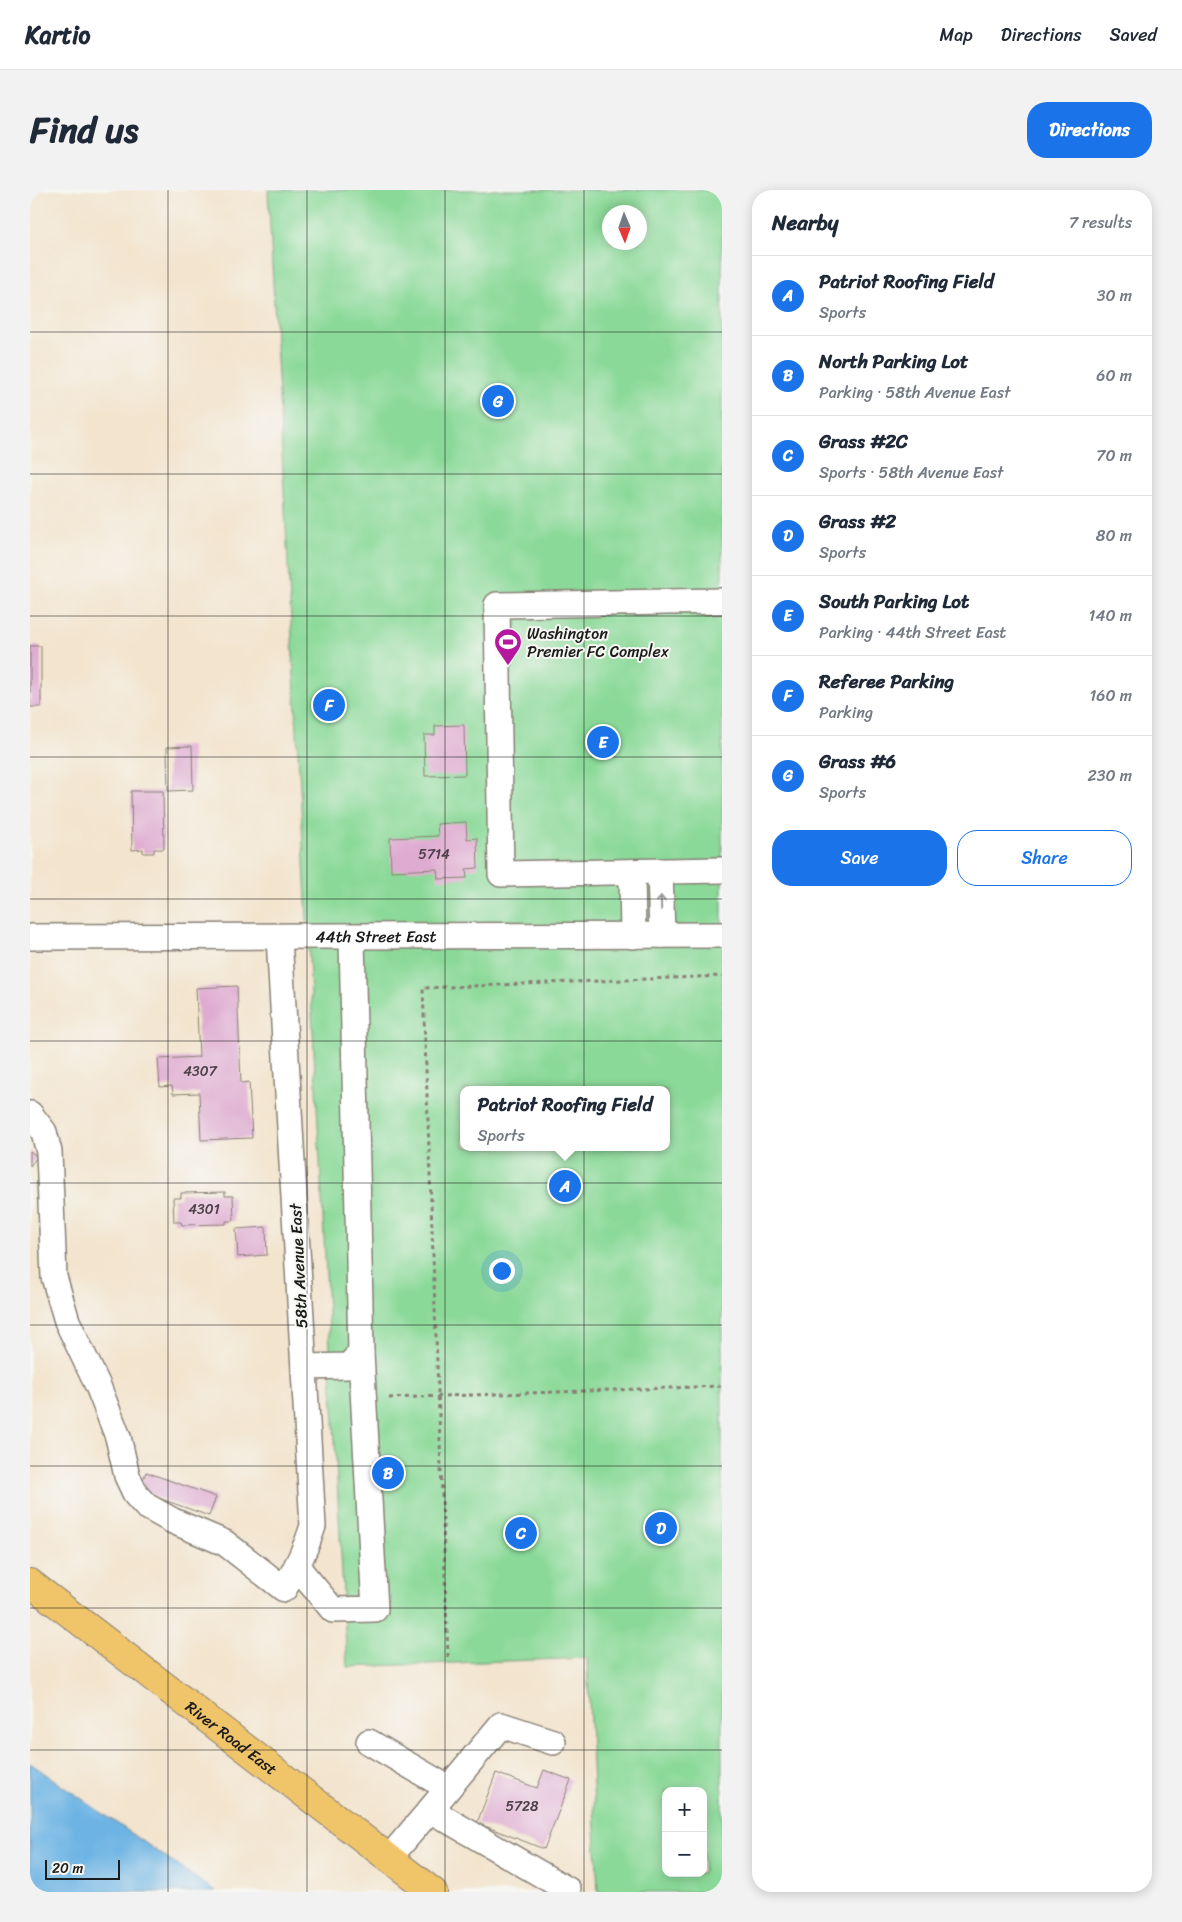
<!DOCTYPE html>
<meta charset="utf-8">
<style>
:root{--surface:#fff;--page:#f2f2f3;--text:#1f2937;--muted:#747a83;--line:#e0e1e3;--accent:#1a73e8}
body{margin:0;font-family:Sriracha,sans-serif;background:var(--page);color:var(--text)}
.controls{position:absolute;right:15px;bottom:15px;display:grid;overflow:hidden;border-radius:10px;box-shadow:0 2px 12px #0003}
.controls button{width:45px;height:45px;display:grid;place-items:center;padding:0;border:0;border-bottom:1px solid var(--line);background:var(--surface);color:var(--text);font:25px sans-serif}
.compass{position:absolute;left:572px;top:15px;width:45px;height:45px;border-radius:50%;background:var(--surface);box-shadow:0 2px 12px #0003;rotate:178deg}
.scale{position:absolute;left:15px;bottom:12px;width:75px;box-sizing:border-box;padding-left:5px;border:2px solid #1c1c1c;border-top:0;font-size:14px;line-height:18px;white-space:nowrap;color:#1c1c1c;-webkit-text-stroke:4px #f6f6f2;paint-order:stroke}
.you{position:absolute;left:471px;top:1080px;width:18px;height:18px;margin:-12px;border:4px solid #fff;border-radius:50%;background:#1a73e8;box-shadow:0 0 0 8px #1a73e833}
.badge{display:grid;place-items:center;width:32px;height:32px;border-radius:50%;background:var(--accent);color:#fff;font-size:16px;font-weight:700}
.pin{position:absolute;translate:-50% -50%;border:2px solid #fff;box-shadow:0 1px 5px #0006}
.popup{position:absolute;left:430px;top:896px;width:210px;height:65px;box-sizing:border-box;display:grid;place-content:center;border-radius:10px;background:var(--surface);filter:drop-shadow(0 1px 4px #0005);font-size:16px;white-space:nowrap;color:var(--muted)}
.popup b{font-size:19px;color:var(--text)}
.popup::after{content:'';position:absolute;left:50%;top:100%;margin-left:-10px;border:10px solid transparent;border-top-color:var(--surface)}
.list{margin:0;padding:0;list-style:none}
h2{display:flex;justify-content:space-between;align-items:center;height:65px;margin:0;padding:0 20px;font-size:21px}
h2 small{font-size:16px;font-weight:400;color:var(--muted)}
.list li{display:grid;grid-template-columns:32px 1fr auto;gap:15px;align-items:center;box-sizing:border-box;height:80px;padding:0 20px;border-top:1px solid var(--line)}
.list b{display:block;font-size:19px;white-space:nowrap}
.list p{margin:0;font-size:16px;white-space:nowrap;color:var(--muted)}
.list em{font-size:16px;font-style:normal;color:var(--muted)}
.actions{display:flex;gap:10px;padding:15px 20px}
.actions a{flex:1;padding:11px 0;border:1px solid var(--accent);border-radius:20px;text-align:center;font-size:18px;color:var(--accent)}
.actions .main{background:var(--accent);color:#fff}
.map{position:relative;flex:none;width:692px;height:1702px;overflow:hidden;border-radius:20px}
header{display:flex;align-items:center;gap:30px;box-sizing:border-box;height:70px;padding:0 25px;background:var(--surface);border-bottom:1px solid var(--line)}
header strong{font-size:24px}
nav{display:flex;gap:28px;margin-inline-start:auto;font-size:18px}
.intro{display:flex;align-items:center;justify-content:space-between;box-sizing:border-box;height:120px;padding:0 30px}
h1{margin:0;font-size:35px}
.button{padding:12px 22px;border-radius:20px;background:var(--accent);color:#fff;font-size:18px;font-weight:700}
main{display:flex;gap:30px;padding:0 30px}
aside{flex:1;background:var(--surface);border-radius:20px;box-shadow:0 2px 12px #0003}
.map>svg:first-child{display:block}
.green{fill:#8ad998;stroke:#537a5a;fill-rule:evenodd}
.water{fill:#6db4e4;stroke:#446880}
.building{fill:#dfacd1}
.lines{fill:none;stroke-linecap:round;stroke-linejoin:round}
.minor-casing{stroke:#888075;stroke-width:28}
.major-casing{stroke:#888075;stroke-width:30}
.path{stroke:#888075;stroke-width:3;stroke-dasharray:4 4;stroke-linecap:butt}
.minor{stroke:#fff;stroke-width:25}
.major{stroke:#f0c469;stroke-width:28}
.oneway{stroke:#999}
.grid{fill:none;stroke:#1c1c1c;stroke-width:1;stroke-opacity:0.55}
.labels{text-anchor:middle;stroke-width:4;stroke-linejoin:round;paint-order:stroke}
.number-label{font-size:14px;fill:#4d4049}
.poi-label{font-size:16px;fill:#1c1c1c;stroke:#f6f6f2;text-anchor:start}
.street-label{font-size:16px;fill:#1c1c1c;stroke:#f6f6f2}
</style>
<header>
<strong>Kartio</strong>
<nav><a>Map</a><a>Directions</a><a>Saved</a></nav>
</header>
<div class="intro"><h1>Find us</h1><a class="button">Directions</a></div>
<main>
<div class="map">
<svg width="692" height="1702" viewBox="0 0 692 1702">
<rect width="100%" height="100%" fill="#f6f6f2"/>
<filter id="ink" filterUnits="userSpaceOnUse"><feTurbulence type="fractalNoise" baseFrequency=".02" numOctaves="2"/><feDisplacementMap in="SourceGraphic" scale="10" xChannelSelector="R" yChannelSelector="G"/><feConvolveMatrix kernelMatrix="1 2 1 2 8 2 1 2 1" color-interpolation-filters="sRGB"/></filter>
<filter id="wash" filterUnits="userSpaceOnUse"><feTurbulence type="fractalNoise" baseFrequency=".0096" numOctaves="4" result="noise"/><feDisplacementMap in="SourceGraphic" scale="20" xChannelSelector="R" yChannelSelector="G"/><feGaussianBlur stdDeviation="1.12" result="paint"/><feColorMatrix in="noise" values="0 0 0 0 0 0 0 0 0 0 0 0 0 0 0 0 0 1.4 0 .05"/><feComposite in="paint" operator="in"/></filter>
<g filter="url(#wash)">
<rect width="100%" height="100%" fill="#f3e4ce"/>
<path class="green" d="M238,0H692V1702H568L557,1468L317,1477ZM580,22H610V52H580ZM434,900H636V957H434ZM636,1601H673V1683H636Z"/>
<path class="water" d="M0,1573L186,1702H0Z"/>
<g id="blocks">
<g class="building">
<rect x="0" y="456" width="11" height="61"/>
<path d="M434,535L435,585L395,586L394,545H405V536Z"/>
<path d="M162,556L163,600L138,601L137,557Z"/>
<path d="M101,601H133L134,659H124V663H113V659L102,660Z"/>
<path d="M436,632L437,649L447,648L448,678L436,679L437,688L408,689L407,679L361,681L360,648L408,646L407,634Z"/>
<path d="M207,796L211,893L219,892L222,948L171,950L169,903L143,904L142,896L130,897L128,869L169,867L166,798Z"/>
<path d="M0,961L7,967L0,976Z"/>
<path d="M195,1002V1006H203L204,1031H196V1034L152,1035L151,1032H144L143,1008H151V1003Z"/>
<path d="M236,1037L237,1065L208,1067L206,1039Z"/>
<path d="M116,1282L186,1307L179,1326L109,1301Z"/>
<path d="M514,1580L541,1590L514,1659L447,1633L466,1583L507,1598Z"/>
</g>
</g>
</g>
<g filter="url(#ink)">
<use href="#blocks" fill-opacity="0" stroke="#888075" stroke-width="1"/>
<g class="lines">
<g class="minor-casing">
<g id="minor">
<path d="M692,411L467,415L471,684L692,680"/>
<path d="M630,681L632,745"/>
<path d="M602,682L603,746"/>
<path id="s1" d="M0,747L692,745"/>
<path d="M0,924L14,942L19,962L24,1087L37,1131L68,1196L88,1247L97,1286L106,1305L116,1316L143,1331L195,1353L254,1399C266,1379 276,1359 283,1336L249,747"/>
<path d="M274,1177L318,1176L331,1163L322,747"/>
<path d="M267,1377L303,1420L345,1419L331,1163"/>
<path d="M339,1552L418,1598"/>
<path d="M400,1620L471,1535L523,1552"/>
<path d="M359,1668L400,1620L538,1700L537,1702"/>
</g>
</g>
<g class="major-casing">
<g id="major">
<path id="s2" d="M0,1393L403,1702"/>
</g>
</g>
<g class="path">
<path d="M359,1208L692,1196"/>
<path d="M418,1467L393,798L692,786"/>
</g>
<use href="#minor" class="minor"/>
<use href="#major" class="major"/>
</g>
<defs><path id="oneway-shaft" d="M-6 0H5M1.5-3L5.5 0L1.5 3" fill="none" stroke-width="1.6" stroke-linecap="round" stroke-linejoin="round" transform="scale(1.25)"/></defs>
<use class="oneway" href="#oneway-shaft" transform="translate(631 713) rotate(-92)"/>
</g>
<path class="grid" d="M138,0V1702M277,0V1702M415,0V1702M554,0V1702M0,142H692M0,284H692M0,426H692M0,567H692M0,709H692M0,851H692M0,993H692M0,1135H692M0,1276H692M0,1418H692M0,1560H692"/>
<defs>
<g id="stadium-pin" transform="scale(1.4375)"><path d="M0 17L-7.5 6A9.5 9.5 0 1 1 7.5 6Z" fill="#b5179e" stroke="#f6f6f2"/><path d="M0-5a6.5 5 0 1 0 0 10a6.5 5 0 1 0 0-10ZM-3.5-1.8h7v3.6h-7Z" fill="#fff"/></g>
</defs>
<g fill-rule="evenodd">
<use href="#stadium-pin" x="478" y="452"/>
</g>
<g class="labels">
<g class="number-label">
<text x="404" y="669">5714</text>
<text x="170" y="886">4307</text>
<text x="174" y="1024">4301</text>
<text x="492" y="1621">5728</text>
</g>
<g class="poi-label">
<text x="497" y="449">Washington<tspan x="497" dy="18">Premier FC Complex</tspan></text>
</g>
<g class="street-label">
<text dy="6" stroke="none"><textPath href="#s1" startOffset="346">44th Street East</textPath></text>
<text transform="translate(268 1076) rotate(-93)" y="6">58th Avenue East</text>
<text dy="6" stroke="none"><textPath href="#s2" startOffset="254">River Road East</textPath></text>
</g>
</g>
</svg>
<div class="controls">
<button>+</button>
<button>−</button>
</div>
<svg class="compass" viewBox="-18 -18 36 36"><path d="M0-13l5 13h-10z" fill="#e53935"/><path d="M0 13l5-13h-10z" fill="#747a83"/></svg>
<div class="scale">20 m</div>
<div class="you"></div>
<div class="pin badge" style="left:535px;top:996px">A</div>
<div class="popup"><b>Patriot Roofing Field</b>Sports</div>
<div class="pin badge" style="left:358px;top:1283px">B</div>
<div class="pin badge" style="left:491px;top:1343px">C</div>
<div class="pin badge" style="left:631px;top:1338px">D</div>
<div class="pin badge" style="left:573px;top:552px">E</div>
<div class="pin badge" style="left:299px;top:515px">F</div>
<div class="pin badge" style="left:468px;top:211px">G</div>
</div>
<aside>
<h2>Nearby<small>7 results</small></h2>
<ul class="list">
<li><span class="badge">A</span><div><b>Patriot Roofing Field</b><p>Sports</p></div><em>30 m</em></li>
<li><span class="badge">B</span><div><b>North Parking Lot</b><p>Parking · 58th Avenue East</p></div><em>60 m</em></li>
<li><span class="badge">C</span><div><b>Grass #2C</b><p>Sports · 58th Avenue East</p></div><em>70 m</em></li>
<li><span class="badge">D</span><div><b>Grass #2</b><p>Sports</p></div><em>80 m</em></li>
<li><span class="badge">E</span><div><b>South Parking Lot</b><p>Parking · 44th Street East</p></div><em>140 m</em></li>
<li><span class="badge">F</span><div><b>Referee Parking</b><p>Parking</p></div><em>160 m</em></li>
<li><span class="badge">G</span><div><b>Grass #6</b><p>Sports</p></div><em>230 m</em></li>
</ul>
<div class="actions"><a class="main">Save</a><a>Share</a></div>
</aside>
</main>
